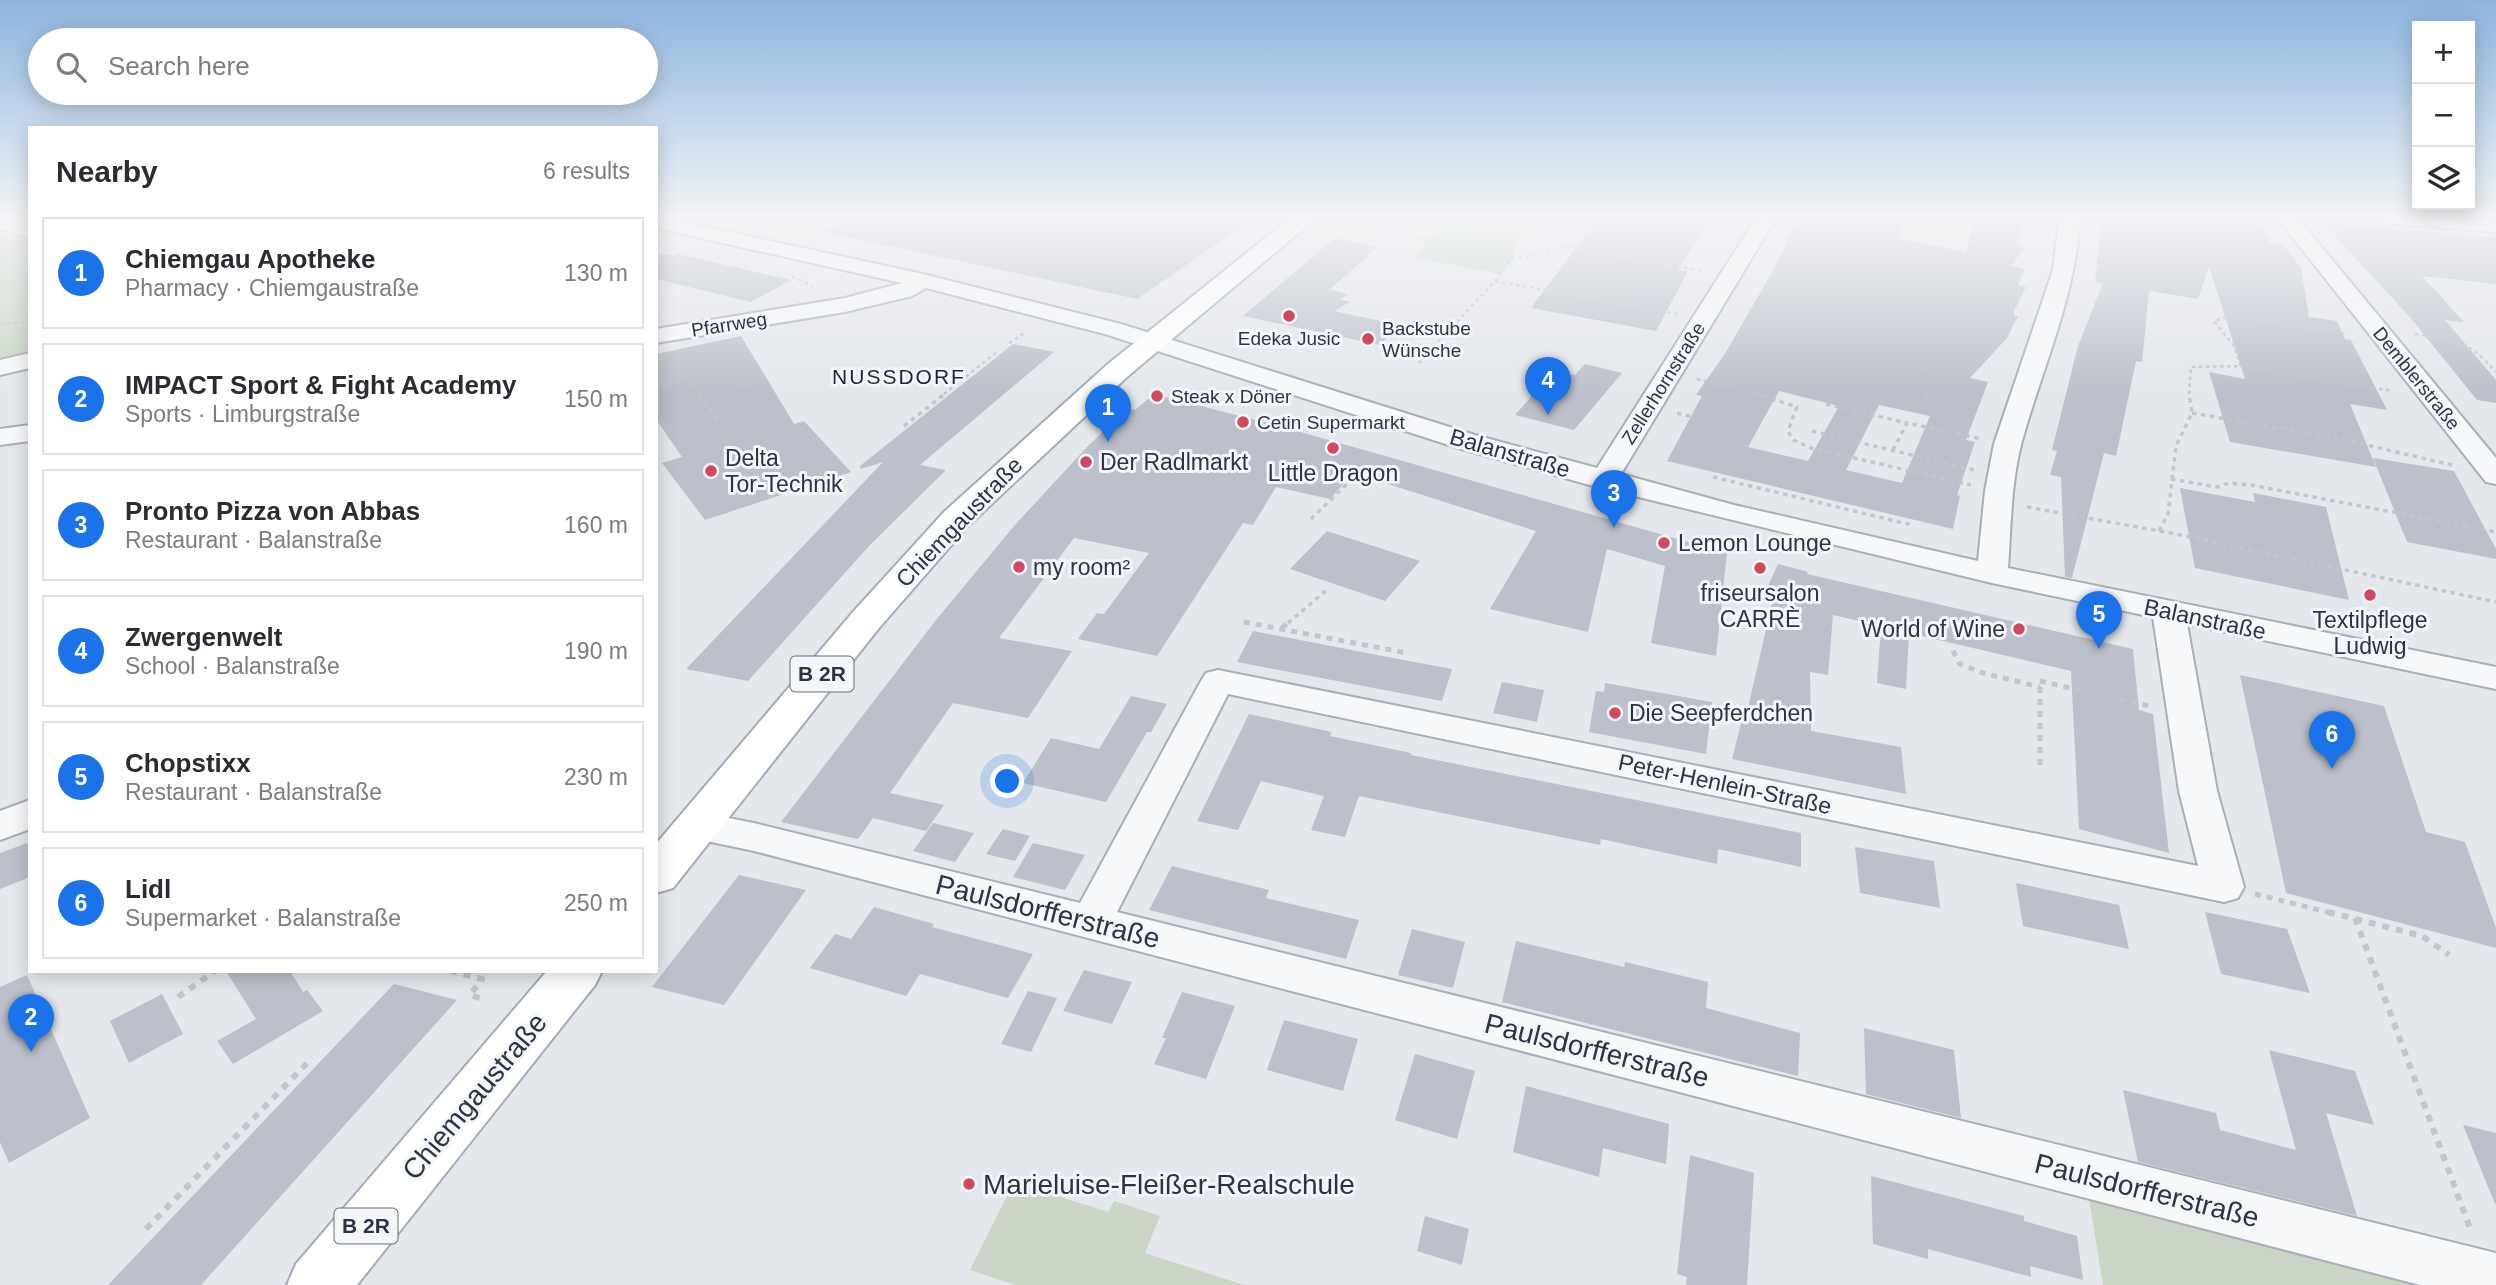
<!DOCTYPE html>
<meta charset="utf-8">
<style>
:root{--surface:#fff;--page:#f2f2f3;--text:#2b2b33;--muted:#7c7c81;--line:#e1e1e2;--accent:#1a73e8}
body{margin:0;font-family:Helvetica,sans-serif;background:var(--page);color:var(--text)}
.controls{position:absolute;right:21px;top:21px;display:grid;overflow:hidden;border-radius:0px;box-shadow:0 4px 18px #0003}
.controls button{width:63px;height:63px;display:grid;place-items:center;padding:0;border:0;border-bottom:2px solid var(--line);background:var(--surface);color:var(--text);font:35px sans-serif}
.you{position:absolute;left:1008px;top:782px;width:24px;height:24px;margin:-18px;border:5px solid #fff;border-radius:50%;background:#1a73e8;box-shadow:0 0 0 10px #1a73e833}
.badge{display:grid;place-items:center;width:46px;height:46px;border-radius:50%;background:var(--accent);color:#fff;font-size:23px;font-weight:700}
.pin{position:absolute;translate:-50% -58px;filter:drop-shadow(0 2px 4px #0008)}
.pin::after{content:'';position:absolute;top:37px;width:24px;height:21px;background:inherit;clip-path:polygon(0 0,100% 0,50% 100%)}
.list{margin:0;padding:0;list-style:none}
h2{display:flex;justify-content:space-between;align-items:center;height:91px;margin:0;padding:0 28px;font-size:30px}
h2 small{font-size:23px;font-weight:400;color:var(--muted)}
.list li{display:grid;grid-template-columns:46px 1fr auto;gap:21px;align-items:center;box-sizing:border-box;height:112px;margin:0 14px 14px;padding:0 14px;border:2px solid var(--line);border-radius:0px}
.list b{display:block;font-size:26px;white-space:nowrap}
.list p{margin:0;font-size:23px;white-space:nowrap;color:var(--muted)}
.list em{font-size:23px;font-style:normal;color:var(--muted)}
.icon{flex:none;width:38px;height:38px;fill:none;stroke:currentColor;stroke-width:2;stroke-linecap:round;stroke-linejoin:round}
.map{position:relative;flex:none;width:2496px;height:1285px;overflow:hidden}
.search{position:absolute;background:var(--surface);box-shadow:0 4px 18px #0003;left:28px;top:28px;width:630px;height:77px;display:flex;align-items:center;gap:18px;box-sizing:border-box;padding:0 24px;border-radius:38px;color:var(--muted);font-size:26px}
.panel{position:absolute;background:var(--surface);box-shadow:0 4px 18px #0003;left:28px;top:126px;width:630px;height:847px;border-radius:0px}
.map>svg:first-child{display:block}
.green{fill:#c9d6c5}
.building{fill:#bbc0ca;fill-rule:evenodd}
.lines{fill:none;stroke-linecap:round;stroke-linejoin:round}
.minor-casing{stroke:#a9aeb7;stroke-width:4}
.major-casing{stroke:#a3abb8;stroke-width:4}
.path-far3{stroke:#c2c5cb;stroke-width:2.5;stroke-dasharray:3.5 3.5;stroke-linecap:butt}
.path-far2{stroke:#c2c5cb;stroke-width:3.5;stroke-dasharray:4.5 4.5;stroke-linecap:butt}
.path-far1{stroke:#c2c5cb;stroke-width:5;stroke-dasharray:6 6;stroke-linecap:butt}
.path{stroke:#c2c5cb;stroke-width:6;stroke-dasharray:7 7;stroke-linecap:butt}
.minor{fill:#f7f8fa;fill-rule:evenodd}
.major{fill:#fff;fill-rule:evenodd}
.poi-dot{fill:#d1495b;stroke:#f4f6f9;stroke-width:2.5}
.labels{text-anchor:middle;stroke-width:6;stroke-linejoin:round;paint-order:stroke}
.far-street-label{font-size:19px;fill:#2b3445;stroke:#f4f6f9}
.far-poi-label{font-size:19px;fill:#2b3445;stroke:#f4f6f9;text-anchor:start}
.far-neighbourhood-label{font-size:21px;letter-spacing:2px;fill:#1d2536;stroke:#f4f6f9}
.shield{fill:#f4f6f9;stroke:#676e7b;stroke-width:2}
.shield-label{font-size:21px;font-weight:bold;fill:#2b3445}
.street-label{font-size:23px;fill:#2b3445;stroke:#f4f6f9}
.poi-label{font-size:23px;fill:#2b3445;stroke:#f4f6f9;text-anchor:start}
.near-street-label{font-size:28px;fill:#2b3445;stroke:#f4f6f9}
.near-poi-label{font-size:28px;fill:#2b3445;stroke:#f4f6f9;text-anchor:start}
</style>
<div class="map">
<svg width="2496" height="1285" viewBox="0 0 2496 1285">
<rect width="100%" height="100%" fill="#e4e7ec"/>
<g class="green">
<path d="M1455,215H1539L1514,244L1512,259L1500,274L1412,257Z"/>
<path d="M8,234L30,241V351L0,360V235Z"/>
<path d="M1014,1182L1108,1212L1114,1201L1160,1216L1145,1253L1244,1285H1015L970,1270Z"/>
<path d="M2089,1199L2414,1285H2103Z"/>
</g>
<g class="building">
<path d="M859,215H1218L1250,221L1137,299L824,232Z"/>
<path d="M1601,215H1712L1678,270L1688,271L1656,331L1531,308L1597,220L1601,221Z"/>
<path d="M1800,215H1847L1904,226L1895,238L1966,252L1976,215H2026L2017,244L2024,248L2011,266L2025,269L2018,285L2026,287L2014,311V316H2018L2007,338L1970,378L1988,382L1966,440L1975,442L1957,495L1960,496L1953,529L1667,461L1702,396L1696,395L1726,352L1774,269L1789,239H1786ZM1779,391L1839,406L1808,461L1748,447ZM1879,405L1930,416L1902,483L1846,470Z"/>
<path d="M2102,215H2255L2270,243L2283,244L2301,268L2309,317L2337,321L2345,339L2351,340L2387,410L2350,404L2376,467L2230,442L2209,372L2245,379L2209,266L2198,299L2149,291L2142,362L2136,361L2116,456L2104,453L2072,578L2065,577L2061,477L2050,475L2057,451L2052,450L2078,346L2103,283L2095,282Z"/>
<path d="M2323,223L2496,237V284L2422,276L2464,322L2445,320L2496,380V403L2477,400L2409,316Z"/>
<path d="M1335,238L1378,247L1330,289L1348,295L1340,299L1350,302L1334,311L1399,325L1380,345L1243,316Z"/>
<path d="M656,252L673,256L678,254L791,280L751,302L656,279Z"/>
<path d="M741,336L794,424L804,421L851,472L705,520L662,463L682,457L656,419V354Z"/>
<path d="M1013,344L1054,352L920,465L946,470L869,546L748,681L686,669L883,462L861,469L860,466Z"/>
<path d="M1585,364L1622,373L1574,430L1515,415L1555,370L1575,375Z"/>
<path d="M1154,394L1283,427L1727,553L1716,656L1651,643L1665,566L1607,549L1588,632L1490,609L1536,531L1353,473L1330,499L1276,487L1253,525L1243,523L1157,656L1078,639L1097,613L1104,614L1149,553L1074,538L999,638L1072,651L1028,718L953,703L890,793L944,805L926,831L873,818L858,839L781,822L936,620L1014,526L1087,447L1128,408L1135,410Z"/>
<path d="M2373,458L2454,471L2496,549V559L2407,542Z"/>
<path d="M2180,488L2255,502L2253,493L2326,507L2349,600L2195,568Z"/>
<path d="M1327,531L1420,561L1385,601L1290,569Z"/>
<path d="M1778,564L1808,572L1807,574L2133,649L2139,710L2153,714L2169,853L2079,829L2071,671L1909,633L1906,689L1877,683L1881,626L1833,615L1828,675L1810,672L1811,731L1901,747L1906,794L1732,759L1745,708H1748L1775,590L1767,588Z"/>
<path d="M1253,631L1398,659L1452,669L1442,701L1237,662Z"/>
<path d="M2240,675L2384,706L2426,832L2465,842L2496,928V948L2286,893Z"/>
<path d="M1502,682L1544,690L1537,722L1493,713Z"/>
<path d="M1605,683L1712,702L1706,754L1589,732L1596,691L1604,692Z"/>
<path d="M1131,696L1167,704L1151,732H1147L1106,802L1023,783L1051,738L1099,749Z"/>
<path d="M1249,714L1332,732L1330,736L1411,753V755L1801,833V867L1718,849L1717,864L1601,839L1600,845L1359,796L1345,837L1311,830L1324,796L1261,781L1238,830L1197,821Z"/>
<path d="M933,823L974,833L955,862L913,851Z"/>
<path d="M1003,829L1030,836L1015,861L986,854Z"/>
<path d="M30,842V877L0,889V853Z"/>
<path d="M1033,843L1085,855L1065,890L1013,877Z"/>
<path d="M1855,847L1934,861L1940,908L1860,893Z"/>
<path d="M1172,866L1269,890L1266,898L1359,920L1346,959L1149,910Z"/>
<path d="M739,875L806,890L724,1005L652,987Z"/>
<path d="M2016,883L2119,905L2129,949L2023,926Z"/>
<path d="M874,907L934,924L932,927L1033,954L1008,998L920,974L906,996L810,968L835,934L851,939Z"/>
<path d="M2205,912L2287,929L2310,993L2221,974Z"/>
<path d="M1412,929L1465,942L1453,988L1398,975Z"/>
<path d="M1516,941L1624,967L1625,962L1708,982L1706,1008L1800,1033L1798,1076L1502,1002Z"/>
<path d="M1084,970L1132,982L1112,1024L1063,1011Z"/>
<path d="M226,971H290L303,992L307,990L323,1011L233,1064L217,1041L256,1019Z"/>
<path d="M27,975L90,1118L9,1163L0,1142V987Z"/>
<path d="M394,984L457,1000L201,1285H108Z"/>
<path d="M1028,991L1057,998L1031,1052L1001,1044Z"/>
<path d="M1182,992L1235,1006L1206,1079L1154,1064L1166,1038H1162Z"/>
<path d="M162,994L183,1034L129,1063L110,1021Z"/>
<path d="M1284,1020L1358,1039L1343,1091L1267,1070Z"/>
<path d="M1864,1028L1954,1050L1961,1118L1866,1094Z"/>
<path d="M2269,1050L2355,1071L2374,1125L2326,1113L2357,1216L2138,1162L2123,1090L2216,1113L2220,1130L2296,1150Z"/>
<path d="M1415,1054L1475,1071L1457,1139L1395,1120Z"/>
<path d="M1526,1086L1669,1124L1666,1164L1603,1148L1599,1177L1513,1152Z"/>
<path d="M2463,1125L2496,1133V1204H2495Z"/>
<path d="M1690,1155L1754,1173L1747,1285H1686L1687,1277L1677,1274Z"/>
<path d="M1871,1176L2024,1216V1221L2077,1236L2083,1280L2030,1266L2031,1277L1928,1249V1259L1873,1244Z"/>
<path d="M1425,1216L1469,1229L1462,1265L1417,1251Z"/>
</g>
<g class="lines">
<g class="minor-casing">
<g id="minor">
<path d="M1263,215H1304L1311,220L1308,224L1301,226L1266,219Z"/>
<path d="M1758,215H1778L1621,474L1734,505L1978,561L1985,491L1994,444L2053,270L2060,215H2080C2077,293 2043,366 2022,441C2011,482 2011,526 2008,568L2496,667V689L2187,624L2217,791L2244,887L2238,898L2224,902L1228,694L1117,912L2496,1253V1285H2420L754,851L683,836L678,826L683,816L697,812L754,823L1080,903L1201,681L1206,673L1218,670L2198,866L2179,791L2153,617L1992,583L1593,486L1455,447L1105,334L926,288L912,296L845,312L656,343V329L845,298L902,283L656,228V216L923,274L1121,324L1475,435L1597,468Z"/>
<path d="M2275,215H2295L2496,458V484L2486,482Z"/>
<path d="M2348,215H2429L2496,220V232L2358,221L2351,219Z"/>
<path d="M0,216L30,225V238L0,229Z"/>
<path d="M30,353V368L0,375V360Z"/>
<path d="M30,425V441L0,445V429Z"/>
<path d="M30,800V829L0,840V811Z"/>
</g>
</g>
<g class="major-casing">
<g id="major">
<path d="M1294,215H1320L1128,376L968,526L879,628L673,888L656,893V844L853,612L944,512L1108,364Z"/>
<path d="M547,971H602L595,985L357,1285H287L296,1264Z"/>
</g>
</g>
<g class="path-far3">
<path d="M1540,215L1532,224L1563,229L1580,215"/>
<path d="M1586,215L1726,238"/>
<path d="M1335,218L1385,227L1398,215"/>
<path d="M1385,227L1378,233L1468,245L1494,229L1504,215"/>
<path d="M1483,237L1519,235"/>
<path d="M2451,250L2496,254"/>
<path d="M1512,259L1514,244L1532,224"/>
<path d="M0,272L30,278"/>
<path d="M792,277L813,286"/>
<path d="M1495,281L1512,259L1568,247L1704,271"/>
<path d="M0,324L30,322"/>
<path d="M2415,334C2458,341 2466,339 2496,372"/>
<path d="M1009,343L1026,332"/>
<path d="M1419,363L1495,281L1677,314"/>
<path d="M1917,365L1936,375L1927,394"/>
<path d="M2241,366L2234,346L2214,321L2233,316L2348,334"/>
<path d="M1697,379L1761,394"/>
<path d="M656,386L691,378L701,394"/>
<path d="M712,393L753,384"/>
<path d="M944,394L997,352"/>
<path d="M2189,394L2191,367L2241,366L2393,391"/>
</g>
<g class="path-far2">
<path d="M700,393L725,434"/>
<path d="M1754,393L1797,407L1788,431L1793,440L1811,448L1971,485"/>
<path d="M1926,396L1928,393"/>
<path d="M1826,404L1907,423"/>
<path d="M1677,413L1693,417"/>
<path d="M2192,413L2341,439L2452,465"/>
<path d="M904,426L946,393"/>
<path d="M1812,431L1974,470"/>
<path d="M1893,450L1907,423L1982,439"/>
<path d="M1713,477L1908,524L1909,519"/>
<path d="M2171,479L2217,487L2229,483L2251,485L2496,532"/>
<path d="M2027,507L2181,535L2496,602"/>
<path d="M1311,519L1351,480"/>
<path d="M2159,531L2168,514L2176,446L2192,413L2189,393"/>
<path d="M1244,622L1248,623"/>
<path d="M1288,623L1329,588"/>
</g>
<g class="path-far1">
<path d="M1244,622L1407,653"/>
<path d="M1282,628L1290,621"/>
<path d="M1953,651L1960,664L1983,673L2040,687"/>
<path d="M2119,699L2153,707"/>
<path d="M2040,765V681L2083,691"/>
<path d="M2255,894L2335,914"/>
</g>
<g class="path">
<path d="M2328,912L2422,936L2449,955"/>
<path d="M2355,918L2471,1231"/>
<path d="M450,971L482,979L470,995L482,999"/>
<path d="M178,997L215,971"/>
<path d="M146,1229L312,1058"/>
</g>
<use href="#minor" class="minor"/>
<use href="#major" class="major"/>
</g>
<linearGradient id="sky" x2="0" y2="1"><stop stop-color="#8bb4dd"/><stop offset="0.55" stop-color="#f3f4f6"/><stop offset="1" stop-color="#f3f4f6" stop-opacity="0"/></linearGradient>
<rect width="2496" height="394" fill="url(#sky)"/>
<g class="poi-dot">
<circle cx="1289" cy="316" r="7"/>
<circle cx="1368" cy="339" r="7"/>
<circle cx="1157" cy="396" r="7"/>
<circle cx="1243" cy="422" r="7"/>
<circle cx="1333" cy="448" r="7"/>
<circle cx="1086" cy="462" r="7"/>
<circle cx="711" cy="471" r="7"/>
<circle cx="1664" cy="543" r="7"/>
<circle cx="1019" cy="567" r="7"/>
<circle cx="1760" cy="568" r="7"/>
<circle cx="2370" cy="595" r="7"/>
<circle cx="2019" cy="629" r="7"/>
<circle cx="1615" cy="713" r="7"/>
<circle cx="969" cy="1184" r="7"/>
</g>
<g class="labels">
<g class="far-street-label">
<text transform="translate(729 324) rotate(-9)" y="7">Pfarrweg</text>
<text transform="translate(2417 378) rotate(51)" y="7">Demblerstraße</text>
<text transform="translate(1663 383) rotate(-58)" y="7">Zellerhornstraße</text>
</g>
<g class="far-poi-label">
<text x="1382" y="335">Backstube<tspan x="1382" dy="22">Wünsche</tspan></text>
<text x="1289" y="345" text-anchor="middle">Edeka Jusic</text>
<text x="1171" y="403">Steak x Döner</text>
<text x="1257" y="429">Cetin Supermarkt</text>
</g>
<g class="far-neighbourhood-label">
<text x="899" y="384">NUSSDORF</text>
</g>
<g class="shield">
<rect x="790.5" y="656.5" width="63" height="35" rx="5"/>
<rect x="334.5" y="1208.5" width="63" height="35" rx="5"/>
</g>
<g class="shield-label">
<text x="822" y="681">B 2R</text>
<text x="366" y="1233">B 2R</text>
</g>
<g class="street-label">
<text transform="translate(1510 453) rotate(16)" y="8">Balanstraße</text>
<text transform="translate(959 522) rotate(-46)" y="8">Chiemgaustraße</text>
<text transform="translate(2205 619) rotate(12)" y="8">Balanstraße</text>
<text transform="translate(1725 784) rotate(12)" y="8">Peter-Henlein-Straße</text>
</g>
<g class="poi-label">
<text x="725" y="466">Delta<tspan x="725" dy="26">Tor-Technik</tspan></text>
<text x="1100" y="470">Der Radlmarkt</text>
<text x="1333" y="481" text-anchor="middle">Little Dragon</text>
<text x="1678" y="551">Lemon Lounge</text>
<text x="1033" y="575">my room²</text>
<text x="1760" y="601" text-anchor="middle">friseursalon<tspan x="1760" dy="26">CARRÈ</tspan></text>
<text x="2370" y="628" text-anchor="middle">Textilpflege<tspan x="2370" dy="26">Ludwig</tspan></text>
<text x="2005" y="637" text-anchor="end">World of Wine</text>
<text x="1629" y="721">Die Seepferdchen</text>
</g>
<g class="near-street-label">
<text transform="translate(1048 911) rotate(14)" y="10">Paulsdorfferstraße</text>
<text transform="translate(1597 1050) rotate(14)" y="10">Paulsdorfferstraße</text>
<text transform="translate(474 1096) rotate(-50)" y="10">Chiemgaustraße</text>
<text transform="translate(2147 1190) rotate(14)" y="10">Paulsdorfferstraße</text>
</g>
<g class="near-poi-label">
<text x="983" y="1194">Marieluise-Fleißer-Realschule</text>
</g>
</g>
</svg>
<div class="controls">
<button>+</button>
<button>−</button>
<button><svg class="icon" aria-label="layers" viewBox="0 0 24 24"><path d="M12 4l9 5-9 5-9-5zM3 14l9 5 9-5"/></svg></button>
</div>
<div class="you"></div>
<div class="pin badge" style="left:1108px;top:442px">1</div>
<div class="pin badge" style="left:31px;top:1052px">2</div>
<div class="pin badge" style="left:1614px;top:528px">3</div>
<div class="pin badge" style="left:1548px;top:415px">4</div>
<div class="pin badge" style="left:2099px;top:649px">5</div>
<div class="pin badge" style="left:2332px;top:769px">6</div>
<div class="search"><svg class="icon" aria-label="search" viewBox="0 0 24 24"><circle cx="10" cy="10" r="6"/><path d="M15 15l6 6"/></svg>Search here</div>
<section class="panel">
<h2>Nearby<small>6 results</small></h2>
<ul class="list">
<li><span class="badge">1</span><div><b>Chiemgau Apotheke</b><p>Pharmacy · Chiemgaustraße</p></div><em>130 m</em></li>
<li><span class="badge">2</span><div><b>IMPACT Sport &amp; Fight Academy</b><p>Sports · Limburgstraße</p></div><em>150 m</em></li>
<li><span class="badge">3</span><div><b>Pronto Pizza von Abbas</b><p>Restaurant · Balanstraße</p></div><em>160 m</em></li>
<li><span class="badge">4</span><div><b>Zwergenwelt</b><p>School · Balanstraße</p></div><em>190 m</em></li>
<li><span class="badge">5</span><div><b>Chopstixx</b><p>Restaurant · Balanstraße</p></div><em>230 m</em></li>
<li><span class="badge">6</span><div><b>Lidl</b><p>Supermarket · Balanstraße</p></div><em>250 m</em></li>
</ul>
</section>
</div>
